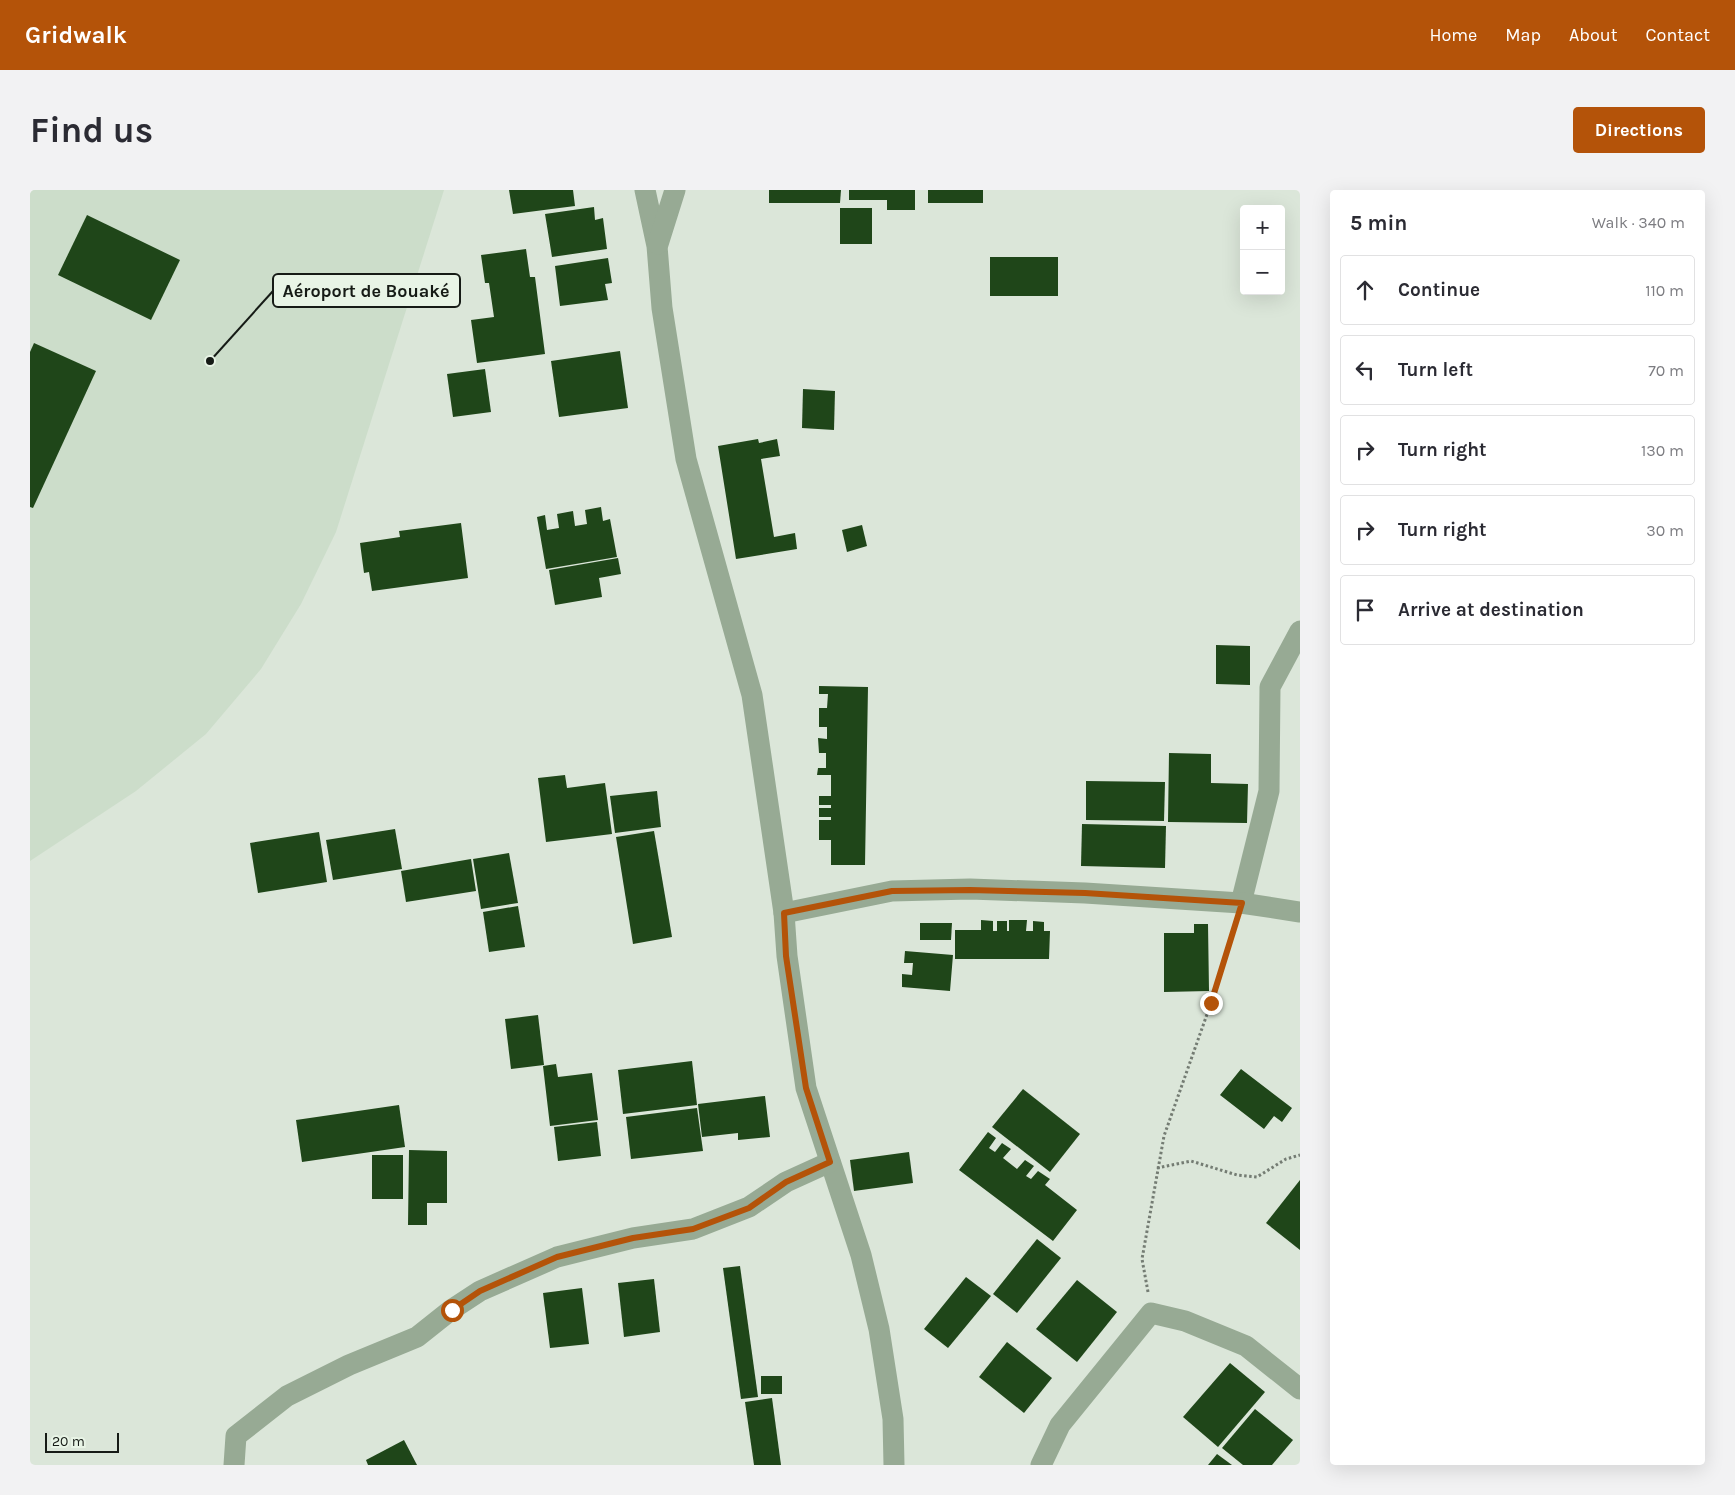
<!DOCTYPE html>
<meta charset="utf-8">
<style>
:root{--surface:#fff;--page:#f2f2f3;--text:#2b2b33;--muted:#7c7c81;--line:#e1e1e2;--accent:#b45309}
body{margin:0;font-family:Karla,sans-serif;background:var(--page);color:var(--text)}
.controls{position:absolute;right:15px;top:15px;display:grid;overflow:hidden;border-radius:5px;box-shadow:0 5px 20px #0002}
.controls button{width:45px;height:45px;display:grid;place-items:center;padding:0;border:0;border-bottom:1px solid var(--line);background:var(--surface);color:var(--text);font:25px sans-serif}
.scale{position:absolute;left:15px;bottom:12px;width:74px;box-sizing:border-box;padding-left:5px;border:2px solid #161b16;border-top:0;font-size:14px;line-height:18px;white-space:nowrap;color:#161b16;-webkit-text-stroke:4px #e8f4e6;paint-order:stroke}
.stop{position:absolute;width:15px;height:15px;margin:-11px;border:4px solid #b45309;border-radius:50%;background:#fff}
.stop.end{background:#b45309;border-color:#fff;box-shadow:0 1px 5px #0008}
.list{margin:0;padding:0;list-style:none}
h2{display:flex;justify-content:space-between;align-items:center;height:65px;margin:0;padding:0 20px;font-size:21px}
h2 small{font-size:16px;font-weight:400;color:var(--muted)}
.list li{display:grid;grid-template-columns:32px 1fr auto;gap:15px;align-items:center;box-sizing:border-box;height:70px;margin:0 10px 10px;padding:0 10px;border:1px solid var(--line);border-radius:5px}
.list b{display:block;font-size:19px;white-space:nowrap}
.list em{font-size:16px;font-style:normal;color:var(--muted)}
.icon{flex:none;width:28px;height:28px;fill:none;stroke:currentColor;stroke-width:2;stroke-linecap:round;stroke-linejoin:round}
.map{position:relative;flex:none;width:1270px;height:1275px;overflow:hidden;border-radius:5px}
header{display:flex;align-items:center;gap:30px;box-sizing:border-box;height:70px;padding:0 25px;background:var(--accent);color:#fff}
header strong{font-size:24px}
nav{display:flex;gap:28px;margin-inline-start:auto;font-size:18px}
.intro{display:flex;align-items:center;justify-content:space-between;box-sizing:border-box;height:120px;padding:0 30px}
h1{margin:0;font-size:35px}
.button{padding:12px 22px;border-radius:5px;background:var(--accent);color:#fff;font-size:18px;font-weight:700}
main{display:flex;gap:30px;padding:0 30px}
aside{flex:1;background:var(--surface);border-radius:5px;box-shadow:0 5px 20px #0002}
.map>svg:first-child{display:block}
.built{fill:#ccddca}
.building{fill:#1f4619}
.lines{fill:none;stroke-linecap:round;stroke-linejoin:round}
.path{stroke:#747c73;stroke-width:3;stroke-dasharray:2.5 2.5;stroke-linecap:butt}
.minor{stroke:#97aa94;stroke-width:21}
.route{stroke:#b45309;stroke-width:6}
.leader{fill:none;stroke:#161b16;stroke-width:2}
.callout-dot{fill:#161b16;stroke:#e8f4e6;stroke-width:2}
.callout{fill:#e8f4e6;stroke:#161b16;stroke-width:2}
.callout-label{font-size:18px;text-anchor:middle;font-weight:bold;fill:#161b16}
</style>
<header>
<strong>Gridwalk</strong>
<nav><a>Home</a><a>Map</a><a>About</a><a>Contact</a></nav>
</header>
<div class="intro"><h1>Find us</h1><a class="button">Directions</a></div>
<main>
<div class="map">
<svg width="1270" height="1275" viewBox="0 0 1270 1275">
<rect width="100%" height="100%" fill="#dbe6d9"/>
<path class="built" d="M0,0H414L306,342L271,414L231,479L176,544L106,601L0,671Z"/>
<g class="building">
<path d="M479,0H543L545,16L483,24Z"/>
<path d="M739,0H811L810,13H739Z"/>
<path d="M819,0H885V20H857V10H819Z"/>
<rect x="898" y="0" width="55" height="13"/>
<path d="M564,17L565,30L573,28L577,59L522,67L515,24Z"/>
<rect x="810" y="18" width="32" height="36"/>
<path d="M57,25L150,70L121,130L28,85Z"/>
<path d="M496,59L500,87H505L515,164L447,173L441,130L464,127L459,93H455L451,65Z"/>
<rect x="960" y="67" width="68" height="39"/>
<path d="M578,68L582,93L575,94L578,110L530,116L525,76Z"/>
<path d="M4,153L66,181L3,318L0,317V162Z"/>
<path d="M590,161L598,218L529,227L521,171Z"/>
<path d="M455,179L461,222L423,227L417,184Z"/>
<path d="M773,199L805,201L804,240L772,238Z"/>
<path d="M728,249L729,253L747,249L750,266L731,269L744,347L765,343L767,359L706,369L688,256Z"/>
<path d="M571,317L573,331L580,329L587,367L516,379L507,327L515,325L517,340L529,338L527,324L543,321L545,336L557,334L555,320Z"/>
<path d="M431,333L438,388L342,401L339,382L334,383L330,353L370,347L369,341Z"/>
<path d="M832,335L837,356L817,362L812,340Z"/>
<path d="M588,368L591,384L569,388L572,407L525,415L519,380Z"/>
<path d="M1186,455L1220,456V495L1186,494Z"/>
<path d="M789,496L838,497L835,675H801V650H789V630H801V627H789V618H801V615H789V606H801V585H787L788,578H796V563H789L788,548L797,549V537H789V518H797L798,504H789Z"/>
<path d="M1139,563L1181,564V593L1218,594L1217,633L1138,632Z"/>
<path d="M535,585L537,598L575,593L582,644L516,652L508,588Z"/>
<path d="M1056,591L1135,592L1134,631L1056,630Z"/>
<path d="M627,601L631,637L585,643L580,606Z"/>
<path d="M1052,634L1136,636L1135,678L1051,676Z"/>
<path d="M365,639L372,679L303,690L296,650Z"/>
<path d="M624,641L642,747L603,754L586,647Z"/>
<path d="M289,642L297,692L228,703L220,653Z"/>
<path d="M479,663L488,713L451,719L443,669Z"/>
<path d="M441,669L446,701L376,712L371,681Z"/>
<path d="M488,716L495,757L459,762L453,722Z"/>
<path d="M951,730L963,731V741H967V731H977V741H979V730H997L996,741H1003V731L1014,732V741H1020L1019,769H925V740H951Z"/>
<path d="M890,733H922L921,750H890Z"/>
<path d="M1164,734H1178L1179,801L1134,802V743H1164Z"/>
<path d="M875,761L923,765L920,801L872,797V784L882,785L883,773H874Z"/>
<path d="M508,825L514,875L481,879L475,829Z"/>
<path d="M662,871L667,915L593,924L588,880Z"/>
<path d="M526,874L528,887L562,883L568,930L520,936L513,876Z"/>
<path d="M1211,879L1262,918L1252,932L1244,926L1234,939L1190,905Z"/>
<path d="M993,899L1050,944L1020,982L962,937Z"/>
<path d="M735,906L740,947L708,950V943L672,947L668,914Z"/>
<path d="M369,915L375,957L272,972L266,930Z"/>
<path d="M667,918L673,961L601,969L596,927Z"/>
<path d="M567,932L571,966L528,971L524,937Z"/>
<path d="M958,942L966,948L959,958L965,962L972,953L981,959L973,968L987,979L995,970L1004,976L996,986L1001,989L1008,981L1020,989L1015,995L1047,1020L1023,1051L929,980Z"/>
<path d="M379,960L417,961V1013H397V1035H378Z"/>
<path d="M879,962L883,993L824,1001L820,970Z"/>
<rect x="342" y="965" width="31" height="44"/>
<path d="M1270,990V1060L1236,1033Z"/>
<path d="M1007,1049L1031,1068L987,1123L963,1104Z"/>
<path d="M710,1076L728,1207L711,1209L693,1078Z"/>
<path d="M936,1087L961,1106L918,1158L894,1139Z"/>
<path d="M624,1089L630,1142L594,1147L588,1093Z"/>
<path d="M1047,1090L1087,1122L1047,1172L1006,1139Z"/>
<path d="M552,1098L559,1154L520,1158L513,1103Z"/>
<path d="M977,1152L1022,1188L994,1223L949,1187Z"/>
<path d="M1200,1173L1235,1202L1188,1257L1153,1227Z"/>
<rect x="731" y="1186" width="21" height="18"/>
<path d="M742,1208L751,1275H724L715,1212Z"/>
<path d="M1225,1219L1263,1250L1242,1275H1213L1192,1258Z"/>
<path d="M374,1250L387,1275H338L336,1270Z"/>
<path d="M1187,1264L1202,1275H1178Z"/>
</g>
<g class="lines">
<g class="path">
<path d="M1127,978L1161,971L1207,985L1227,987L1256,969L1270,965"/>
<path d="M1118,1102L1112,1069L1134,946L1181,813L1205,735"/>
</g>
<g class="minor">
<path d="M615,0L627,56L632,118L656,269L722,505L754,723L757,766L776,898L831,1065L849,1139L863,1229L864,1275"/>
<path d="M628,54L645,0"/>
<path d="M1211,713L1239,601L1240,497L1270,441"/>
<path d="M754,723L862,701L940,699L1055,703L1211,713L1270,722"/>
<path d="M204,1275L206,1246L257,1206L319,1175L387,1147L421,1120L450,1101L527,1067L603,1048L663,1039L719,1017L756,992L800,972"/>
<path d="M1011,1275L1030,1235L1121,1123L1155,1131L1216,1156L1270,1199"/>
</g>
</g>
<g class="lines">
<path class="route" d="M422,1120L450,1101L527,1067L603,1048L663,1039L719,1018L756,992L800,972L776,898L756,766L754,723L862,701L940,700L1055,703L1212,713L1181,813"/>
</g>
<path class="leader" d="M180 171L243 101"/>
<circle class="callout-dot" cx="180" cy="171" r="5"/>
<rect class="callout" x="243" y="84" width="187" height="33" rx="5"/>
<g class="callout-label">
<text x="336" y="107">Aéroport de Bouaké</text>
</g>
</svg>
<div class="controls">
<button>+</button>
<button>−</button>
</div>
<div class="scale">20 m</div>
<div class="stop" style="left:422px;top:1120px"></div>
<div class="stop end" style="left:1181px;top:813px"></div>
</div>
<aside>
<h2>5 min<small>Walk · 340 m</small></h2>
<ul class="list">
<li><svg class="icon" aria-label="ahead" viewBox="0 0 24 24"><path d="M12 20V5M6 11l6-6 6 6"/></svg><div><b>Continue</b></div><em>110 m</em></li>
<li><svg class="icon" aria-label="left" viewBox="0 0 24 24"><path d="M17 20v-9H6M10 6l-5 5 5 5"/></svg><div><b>Turn left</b></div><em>70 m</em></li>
<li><svg class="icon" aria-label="right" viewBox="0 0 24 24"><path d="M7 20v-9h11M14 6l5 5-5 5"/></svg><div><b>Turn right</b></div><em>130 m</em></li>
<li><svg class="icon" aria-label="right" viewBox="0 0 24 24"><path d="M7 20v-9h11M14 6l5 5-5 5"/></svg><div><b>Turn right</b></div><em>30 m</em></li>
<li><svg class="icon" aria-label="arrive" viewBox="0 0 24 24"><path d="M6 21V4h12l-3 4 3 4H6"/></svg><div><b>Arrive at destination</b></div></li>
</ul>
</aside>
</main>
